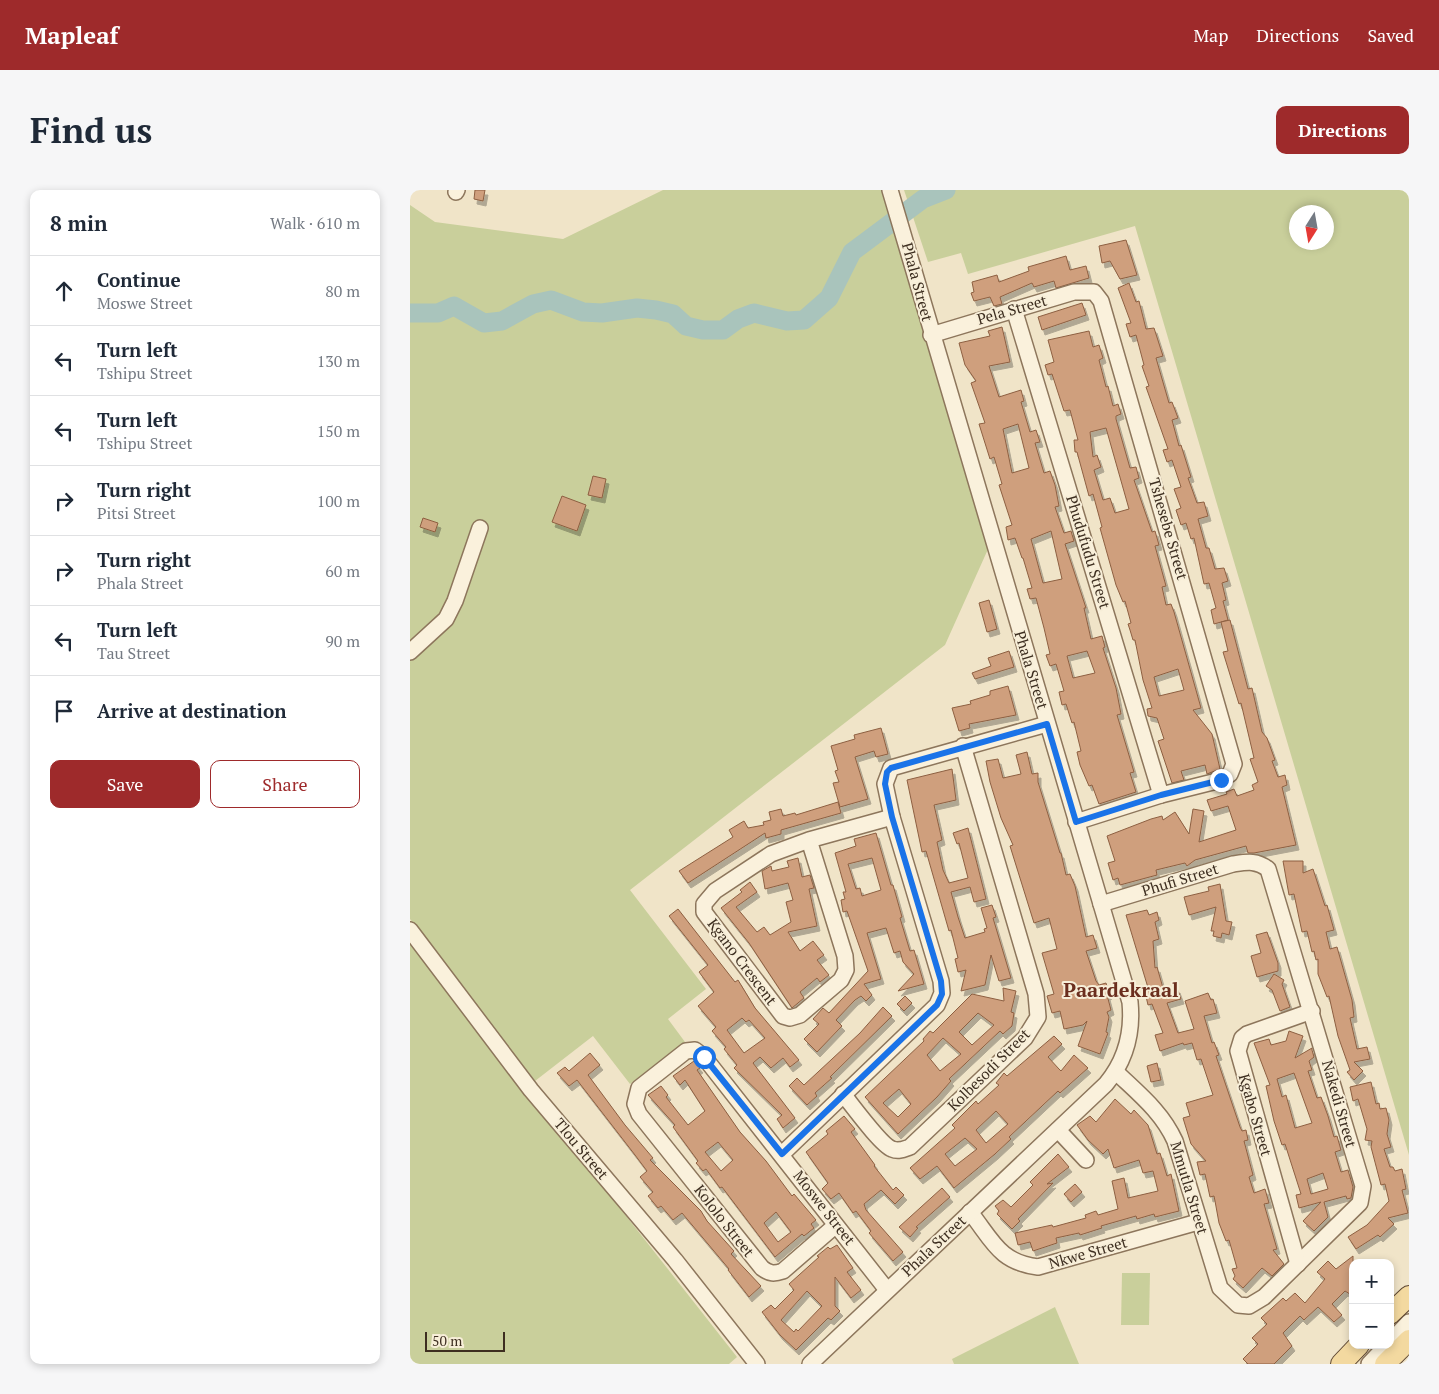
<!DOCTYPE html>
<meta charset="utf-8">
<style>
:root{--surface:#fff;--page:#f6f6f7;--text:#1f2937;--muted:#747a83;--line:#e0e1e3;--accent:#9e2a2b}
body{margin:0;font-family:"PT Serif",serif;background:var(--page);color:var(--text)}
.controls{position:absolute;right:15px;bottom:15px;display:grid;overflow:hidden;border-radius:10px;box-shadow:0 2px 8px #0003}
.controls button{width:45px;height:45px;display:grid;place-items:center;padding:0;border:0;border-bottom:1px solid var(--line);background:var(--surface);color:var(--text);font:25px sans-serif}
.compass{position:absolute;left:879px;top:15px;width:45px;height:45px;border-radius:50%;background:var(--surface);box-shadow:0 2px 8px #0003;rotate:191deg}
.scale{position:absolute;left:15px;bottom:12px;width:80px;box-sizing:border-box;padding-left:5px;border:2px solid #3d2e20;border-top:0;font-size:14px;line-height:18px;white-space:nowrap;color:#3d2e20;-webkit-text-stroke:4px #f7eed8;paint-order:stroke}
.stop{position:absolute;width:15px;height:15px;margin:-11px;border:4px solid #1a73e8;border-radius:50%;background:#fff}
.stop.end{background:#1a73e8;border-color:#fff;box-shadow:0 1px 5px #0008}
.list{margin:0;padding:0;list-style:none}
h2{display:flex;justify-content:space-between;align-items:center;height:65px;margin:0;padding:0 20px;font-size:21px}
h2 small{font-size:16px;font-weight:400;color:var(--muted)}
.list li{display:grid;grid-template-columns:32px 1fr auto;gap:15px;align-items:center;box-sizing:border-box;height:70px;padding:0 20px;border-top:1px solid var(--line)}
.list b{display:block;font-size:19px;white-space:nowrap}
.list p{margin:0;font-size:16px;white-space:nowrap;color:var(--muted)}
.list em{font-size:16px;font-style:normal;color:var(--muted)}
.actions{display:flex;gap:10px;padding:15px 20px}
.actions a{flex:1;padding:11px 0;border:1px solid var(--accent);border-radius:10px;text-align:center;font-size:18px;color:var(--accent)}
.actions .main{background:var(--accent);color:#fff}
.icon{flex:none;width:28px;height:28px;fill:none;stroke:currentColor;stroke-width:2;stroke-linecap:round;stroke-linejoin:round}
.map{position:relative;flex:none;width:999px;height:1174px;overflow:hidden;border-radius:10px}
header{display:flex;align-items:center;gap:30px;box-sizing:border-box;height:70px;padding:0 25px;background:var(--accent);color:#fff}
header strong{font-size:24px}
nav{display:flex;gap:28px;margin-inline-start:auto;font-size:18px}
.intro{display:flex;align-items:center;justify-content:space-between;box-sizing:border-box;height:120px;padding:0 30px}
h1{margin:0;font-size:35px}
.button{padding:12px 22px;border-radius:10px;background:var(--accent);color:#fff;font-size:18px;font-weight:700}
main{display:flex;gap:30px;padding:0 30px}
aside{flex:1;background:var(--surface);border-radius:10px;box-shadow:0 2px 8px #0003}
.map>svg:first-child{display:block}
.green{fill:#c9cf9b;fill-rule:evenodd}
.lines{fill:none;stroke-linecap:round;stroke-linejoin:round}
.river{stroke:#a9c4bc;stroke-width:19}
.building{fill:#cf9f7d;stroke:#8d5f41;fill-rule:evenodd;filter:url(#shadow)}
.minor-casing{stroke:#8d765c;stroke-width:18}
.major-casing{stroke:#5b4430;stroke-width:22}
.minor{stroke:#faf1dc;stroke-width:15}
.major{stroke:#f3d9a0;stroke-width:20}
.route{stroke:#1a73e8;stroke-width:6}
.labels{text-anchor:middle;stroke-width:4;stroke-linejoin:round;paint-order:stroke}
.street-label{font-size:15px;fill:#3d2e20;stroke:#f7eed8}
.district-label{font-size:20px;font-weight:bold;fill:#6b2e1e;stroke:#f7eed8}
</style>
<header>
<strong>Mapleaf</strong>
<nav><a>Map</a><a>Directions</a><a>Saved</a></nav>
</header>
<div class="intro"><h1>Find us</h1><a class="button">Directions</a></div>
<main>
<aside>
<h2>8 min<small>Walk · 610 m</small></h2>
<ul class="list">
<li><svg class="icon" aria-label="ahead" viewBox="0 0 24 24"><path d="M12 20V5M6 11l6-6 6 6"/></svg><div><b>Continue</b><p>Moswe Street</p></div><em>80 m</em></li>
<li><svg class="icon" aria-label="left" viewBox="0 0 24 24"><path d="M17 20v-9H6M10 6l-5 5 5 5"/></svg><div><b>Turn left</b><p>Tshipu Street</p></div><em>130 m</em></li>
<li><svg class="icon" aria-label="left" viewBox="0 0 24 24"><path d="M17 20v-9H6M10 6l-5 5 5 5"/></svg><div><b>Turn left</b><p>Tshipu Street</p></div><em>150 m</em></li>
<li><svg class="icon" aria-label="right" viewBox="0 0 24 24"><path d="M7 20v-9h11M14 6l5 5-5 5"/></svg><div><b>Turn right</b><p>Pitsi Street</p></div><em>100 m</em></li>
<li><svg class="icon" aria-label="right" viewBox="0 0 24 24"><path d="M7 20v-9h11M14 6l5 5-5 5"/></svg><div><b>Turn right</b><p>Phala Street</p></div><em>60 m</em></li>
<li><svg class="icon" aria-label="left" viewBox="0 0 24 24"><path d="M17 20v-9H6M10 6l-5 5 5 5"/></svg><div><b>Turn left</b><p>Tau Street</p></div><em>90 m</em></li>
<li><svg class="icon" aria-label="arrive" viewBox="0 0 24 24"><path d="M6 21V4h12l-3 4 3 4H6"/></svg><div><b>Arrive at destination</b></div></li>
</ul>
<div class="actions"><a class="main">Save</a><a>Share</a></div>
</aside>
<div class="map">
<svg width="999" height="1174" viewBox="0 0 999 1174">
<defs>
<filter id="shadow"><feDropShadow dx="3" dy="5" stdDeviation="0" flood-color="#0004"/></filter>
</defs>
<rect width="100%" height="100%" fill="#f0e4c8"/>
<g class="green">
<path d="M253,0H472L583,348L535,455L220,700L296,799L258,829L275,852L220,894L183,846L125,891L0,729V15L25,32L153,49Z"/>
<path d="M494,0H999V965L725,36L558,84L551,63L518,72ZM916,22V52H886V22Z"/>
<path d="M0,751L327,1167L319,1174H0Z"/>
<path d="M712,1083H740L739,1135H711Z"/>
<path d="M645,1117L669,1174H544L542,1169Z"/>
</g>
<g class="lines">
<path class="river" d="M0,123H28L44,116L74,133L92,131L123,114L141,110L173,122L192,123L227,118L246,120L263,124L276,136L293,140H313L328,129L344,123L377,131L394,130L419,108L442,62L513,9L536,0"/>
</g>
<g class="building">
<path d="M65,0H75L73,11L64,9Z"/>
<path d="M716,50L727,85L710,89L700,71L692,73L689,56Z"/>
<path d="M656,66L660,80L676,76L679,88L646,98L644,91L624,97L622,93L590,107L592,114L584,116L580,107L564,111L561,103L564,102L562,92L587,85L589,92L619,81L618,77Z"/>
<path d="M719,93L726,112L729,111L736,139L744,138L753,166L746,168L759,213L762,212L768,228L762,230L769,256L771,255L781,287L778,288L787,313L794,312L798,326L788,329L796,358H799L805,379L814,378L818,391L812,393L816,410L813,411L818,430L804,434L801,420L806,418L799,393L794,394L784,348L781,349L776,333L771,335L766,320L771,318L764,299L771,297L762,270L757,272L753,260L758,259L736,197L739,196L732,176L734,175L726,145L720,147L716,134L721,133L708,98Z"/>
<path d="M672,113L676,125L632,140L628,127Z"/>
<path d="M592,137L600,172L579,176L589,207L611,200L614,211L611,212L620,242L626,240L630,252L625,253L634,283L640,281L645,295L649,316L645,317L654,343L661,341L664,351L655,354L676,418H674L681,449L692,446L695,457L693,458L706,498L711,524L707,525L724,582L720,583L726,602L689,614L682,595L679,596L670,575L667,562L671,561L664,532L662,533L656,514L652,515L649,502L654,501L646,474L640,476L636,465L640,464L634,438L626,408L620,409L617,399L622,398L613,368H612L605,348L598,350L596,337L602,335L589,295L592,294L584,267L580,269L569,234L575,233L561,193L566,191L555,175L549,153L580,146L578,141ZM608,234L619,278L602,283L593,239ZM641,341L652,389L633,393L621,349ZM677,461L685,483L663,488L657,466Z"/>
<path d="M679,141L683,157L689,155L693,168L689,170L696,197L698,196L703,216L708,214L711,224L706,226V229L720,278L726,277L729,288L724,290L742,342L745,341L749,355L745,356L756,396L752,397L756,415L761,414L764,422L791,518L783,520L802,544L810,579L797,584L795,575L771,581L774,590L762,593L748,551L754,549L747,528L738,526L737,519L742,518L733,490L725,450H723L720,440L718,434L721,433L715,411L713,412L706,395L690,338L692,337L683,304L679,306L667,262H665L664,250H668L660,220L654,221L642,184L638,185L635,175L644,172L638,150ZM696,238L719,319L705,323L700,308L693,310L684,280L691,277L687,265L683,267L680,242ZM768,479L774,500L749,506L744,487Z"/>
<path d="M183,286L196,289L192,308L178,305Z"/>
<path d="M152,306L176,315L167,341L142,332Z"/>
<path d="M13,328L28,333L25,342L10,337Z"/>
<path d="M579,410L587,439L577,442L569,413Z"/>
<path d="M820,430L838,499L842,498L852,542L857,548L865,570L862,571L868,587L875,585L877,595L872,597L886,655L844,663H838L836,656L785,670L777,676L775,673L746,680L747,685L710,695L708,688L703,690L698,673L705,671L697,646L741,629L752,626L753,630L765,622L779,644L783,619L794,621L789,652L826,640L818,616L801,621L797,610L817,604L816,602L824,599L827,606L844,600L842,595L848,592L840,569L844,568L831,513L829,514L813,462L818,461L811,432Z"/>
<path d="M599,461L604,477L565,489L562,483L581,476L578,468Z"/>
<path d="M598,496L606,525L559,534L560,538L549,541L542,518L561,514L560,511L580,505V501Z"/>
<path d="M471,538L478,564L466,567L464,561L445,567L458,609L430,617L423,593L429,592L425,581L428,580L421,556L445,549L444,545Z"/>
<path d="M617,562L622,584L628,583V592L650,663H651L656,685L660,684L665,696L676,747L683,745L687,758L676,761L686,791L689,795L696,793L699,804L697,805L701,820L697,822L699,827L696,842L698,843L690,864L668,856L677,831L673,835L654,839L650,821L642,823L637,806L644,804L632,763L647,759L639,728L624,733L600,656L603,655L591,628L580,592L576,571L588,569L593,588L611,584L606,565Z"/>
<path d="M542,579L546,610L524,615L532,650L527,652L533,680L539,693L558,688L549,653L547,654L543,643L558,638L576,709L564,712L560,697L541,702L548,727L555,748L575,742L574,739L577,738L571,718L582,715L586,727L583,728L601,788L589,791L581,765L575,795L551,801L556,780L548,782L545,769L548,768L541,740L539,741L516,661L512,662L497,590Z"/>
<path d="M428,612L431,623L371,640V644L356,648L355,643L278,693L269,681L323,647L319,640L334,631L338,638L354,635L353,632L361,630L359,622L371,619L373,626L385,623L386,625Z"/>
<path d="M466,643L481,695H483L492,727L490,728L500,761L504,760L514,794L488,801L504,784L493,772L490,761L484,763L476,738L457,743L471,789L454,794L462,805L456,811L451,806L445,810L426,830L432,836L407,862L394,849L409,834L403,829L413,818L419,823L458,781L437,721L433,722L431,710L435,709L433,702H436L425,663L446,656L444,649ZM462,668L471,700L452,706L450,698L446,699L438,674Z"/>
<path d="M388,668L392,687L400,685L404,698L399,699L407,736L378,742L390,761L403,751L414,765L407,770L419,785L410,792L407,788L390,802L394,808L382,818L339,753L311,718L332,702L330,700L340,692L347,702L326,717L347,742L354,737L360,745L381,732L376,712L383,710L378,693L355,699L352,681L361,676L362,681L379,677L377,671Z"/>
<path d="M873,671H893V683L903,679L915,716L917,715L924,740L916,742L920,759L927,757L942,810L944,827L940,828L945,850L947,859L957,857L960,869L944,872L953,881L944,890L937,882L940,880L928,846L919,806L917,807L908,784V769L906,770L904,761L902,762L897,741L892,742L884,704L879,705Z"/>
<path d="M810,694L816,731L822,732L819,745L812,743L811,748L803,746L804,741H801L806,717L779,725L774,707L799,701L798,697Z"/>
<path d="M268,719L325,792L328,790L345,818L389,870L380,877L373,868L361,878L350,867L343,873L385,928L373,938L367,929L372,925L324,878L327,875L314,859L316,857L302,841L306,837L288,816L304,802L289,782L298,775L259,726ZM332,828L336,832L339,830L355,848L334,863L317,840Z"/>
<path d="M737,720L739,725L747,722L749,730L745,732L749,749L743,751L745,778L747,777L753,798H756L757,800L767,798L771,809L757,813L768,843L784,839L775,811L798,803L801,810L803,809L807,823L794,826L802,853L804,852L809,865L806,866L830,937L832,941L836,940L838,950L834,951L843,985L839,987L844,1003L855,999L859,1013L854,1014L867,1059L863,1060L874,1074L862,1086L852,1078L833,1098L823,1089L825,1086L822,1079L827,1078L819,1050L816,1051L809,1033L805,1011L804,1006L800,1007L795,984L790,985L787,972L796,971L781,954L773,928L780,926L776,913L803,905L791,869L787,870L782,853L774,855L773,853L750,861L745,845L753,843L742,814L738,815L735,802L739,801L716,725Z"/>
<path d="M857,742L868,773V781L847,787L841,766L851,763L846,745Z"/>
<path d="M864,784L874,790L872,794L880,817L870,821L862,800L856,796Z"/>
<path d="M593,798L606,801L601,822L604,823L602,836L593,844L590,841L539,889L541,891L527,907L488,944L455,907L514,851L513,849L520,841L523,843L562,804L594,811ZM568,823L584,835L562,855L549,842ZM533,848L551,864L530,881L517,865ZM489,899L501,914L488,927L473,913Z"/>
<path d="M495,806L502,813L494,821L487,814Z"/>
<path d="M473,817L482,826L420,887L422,888L405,903L407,906L397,915L379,896L387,888L394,895L450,843Z"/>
<path d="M879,841L893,846L885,868L902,858V860L904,867L899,871L902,880L898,881L907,908L911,907L918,926L924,947L927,946L931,960L925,962L931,982L938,980L943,997L941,1008L937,1009L936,1006L914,1012L918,1027L904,1041L893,1031L911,1012L889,1018L886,1005L891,1004L875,954L872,955L864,931L856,896L860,895L844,853L859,849L861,855L876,851ZM884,883L902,933L885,938L876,905L872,907L867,889ZM913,983L918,999L901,1004L897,989Z"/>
<path d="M644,846L652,854L638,867L649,879L651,881L664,865L678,878L650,903L648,901L599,947L601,949L585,964L544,998L527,976L510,989L500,978L545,938L542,935L566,911L568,914L589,895L586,893L594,883L597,886ZM586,921L598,934L576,953L566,940ZM555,948L567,959L545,976L535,964Z"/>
<path d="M180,863L190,875L178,885L215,935L243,968L240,970L291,1021L297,1031L324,1061L321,1064L351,1096L339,1107L318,1080L319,1079L272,1023L263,1030L251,1016L248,1018L238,1006L243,1002L230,987L237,981L225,965L167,890L159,896L147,883L155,877L159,881Z"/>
<path d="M284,871L290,878L287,880L330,942L356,971L382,1006L384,1004L406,1030L401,1034L404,1038L394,1046L392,1044L365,1067L312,997L310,998L296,979L293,981L286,973L288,971L263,937L265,935L238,905L251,896L258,905L256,907L278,935L295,921L275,890L270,895L263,886ZM308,952L323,970L311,981L295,962ZM366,1022L381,1042L368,1052L354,1033Z"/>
<path d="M747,873L751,890L741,892L737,876Z"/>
<path d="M961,892L966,914L969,913L970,919L976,918L979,930L977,944L981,957L974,959L980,977H983L985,981L992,979L996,999L992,1000L998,1023L978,1028L984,1034L970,1047L968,1045L946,1059L938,1047L957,1035L979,1011L975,994L971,995L961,957L962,951L955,950L957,939L948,909L943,911L940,897Z"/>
<path d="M705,909L721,924L724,920L738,935L747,964L750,963L757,986L761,984L769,1021L745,1027L744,1024L727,1029L726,1026L691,1036L692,1038L670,1045L669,1043L646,1048L647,1053L623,1061L620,1052L608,1055L605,1043L642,1035L643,1037L676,1028L675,1025L686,1021L688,1025L708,1019L702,991L714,988L718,1008L748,1001L743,981L733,983L729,970L704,978L698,959L693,964L678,950L667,935L680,926L686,932Z"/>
<path d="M434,926L445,939L441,942L465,975L464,976L483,1000L486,997L494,1005L485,1014L471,1000L454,1014L456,1020L493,1062L483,1071L459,1043L461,1041L446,1021L443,1023L429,1003L421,1009L412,999L418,993L396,962L418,944L416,941Z"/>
<path d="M648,964L659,977L637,994L643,993L608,1029L610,1031L602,1039L587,1024L589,1021L585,1016L593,1010L601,1017L623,995L620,992Z"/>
<path d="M665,994L672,1002L661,1012L654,1004Z"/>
<path d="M532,998L540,1007L506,1037L508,1038L500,1047L489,1037Z"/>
<path d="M427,1055L443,1078L437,1082L451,1100L441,1108L425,1087V1116L430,1121L421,1130L418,1128L386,1160L370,1145L352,1122L361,1115L365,1119L384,1100L379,1094L409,1067L407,1066L418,1057L420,1059ZM397,1101L412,1116L388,1141L386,1139L384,1142L371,1130Z"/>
<path d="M943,1066V1106L935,1101L922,1114L932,1125L924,1132L908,1117L894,1130L890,1126L873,1143L882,1156L864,1174H838L833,1169L848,1154L842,1148L857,1134L851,1128L873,1108L876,1111L885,1103L895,1113L915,1089L907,1082L918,1071L926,1079Z"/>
</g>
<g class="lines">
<g class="minor-casing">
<g id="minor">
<path d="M46,2L47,0"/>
<path d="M604,119L751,605"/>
<path d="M521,145L664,102H684L691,111L824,574L820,584L811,590L751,605L666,632"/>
<path d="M0,462L36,429L45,411L70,338"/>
<path d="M399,650L435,766L436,780L431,790L390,825L380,828L373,826L300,730L294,722V714L305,701L361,664L399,650L482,627"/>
<path d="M691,714L823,674C837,672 846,670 858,679L953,996L950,1013L854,1107L839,1116L828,1115L810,1098L765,951C752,922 729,904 706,882"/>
<path d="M0,740L121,900L265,1070L347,1174"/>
<path d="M433,904C442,915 471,955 482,959C489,962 494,959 500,957L615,848L628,827L626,804L553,556"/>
<path d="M648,940L676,970"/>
<path d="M372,964L527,815L532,803L531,791L482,627L475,594L481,578L637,534"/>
<path d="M560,1022C583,1051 589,1072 628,1077L788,1032"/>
<path d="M426,1035L373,1081C364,1084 360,1084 352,1078L229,924L225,914L229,898L276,861L285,860L294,867L477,1100"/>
<path d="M888,1074L828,861L832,848L837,844L902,821"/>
<path d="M980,1152L999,1132"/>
<path d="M400,1174L696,894C716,870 723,843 720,812L480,0"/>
<path d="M959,1174L977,1155"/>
</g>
</g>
<g class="major-casing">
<g id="major">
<path d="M980,1124L999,1106"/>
<path d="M931,1174L949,1155"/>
<path d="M975,1174L999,1150"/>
</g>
</g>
<use href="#minor" class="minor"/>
<use href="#major" class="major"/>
</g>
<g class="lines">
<path class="route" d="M294,867L372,964L527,815L532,804L531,791L482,627L475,594L477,582L481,578L637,534L666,632L751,605L811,590"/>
</g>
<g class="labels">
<g class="street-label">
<text transform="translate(507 92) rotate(75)" y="5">Phala Street</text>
<text transform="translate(602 120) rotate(-16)" y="5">Pela Street</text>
<text transform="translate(758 339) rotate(74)" y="5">Tshesebe Street</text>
<text transform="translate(678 362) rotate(73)" y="5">Phudufudu Street</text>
<text transform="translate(621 480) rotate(73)" y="5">Phala Street</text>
<text transform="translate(770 690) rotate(-17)" y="5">Phufi Street</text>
<text transform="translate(332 772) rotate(53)" y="5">Kgano Crescent</text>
<text transform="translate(579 880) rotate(-45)" y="5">Kolbesodi Street</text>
<text transform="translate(929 914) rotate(74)" y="5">Nakedi Street</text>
<text transform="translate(845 925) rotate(74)" y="5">Kgabo Street</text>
<text transform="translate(171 959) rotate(50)" y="5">Tlou Street</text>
<text transform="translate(779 998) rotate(73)" y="5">Mmutla Street</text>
<text transform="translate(414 1018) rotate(52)" y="5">Moswe Street</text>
<text transform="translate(314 1031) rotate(52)" y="5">Kololo Street</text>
<text transform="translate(524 1056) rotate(-43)" y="5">Phala Street</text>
<text transform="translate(678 1063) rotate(-16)" y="5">Nkwe Street</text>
</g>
<g class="district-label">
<text x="711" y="807">Paardekraal</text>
</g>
</g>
</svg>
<div class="controls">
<button>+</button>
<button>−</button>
</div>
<svg class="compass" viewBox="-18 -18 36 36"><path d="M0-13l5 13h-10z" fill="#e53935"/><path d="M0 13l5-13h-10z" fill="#747a83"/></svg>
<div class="scale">50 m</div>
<div class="stop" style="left:294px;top:867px"></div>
<div class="stop end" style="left:811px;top:590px"></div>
</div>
</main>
